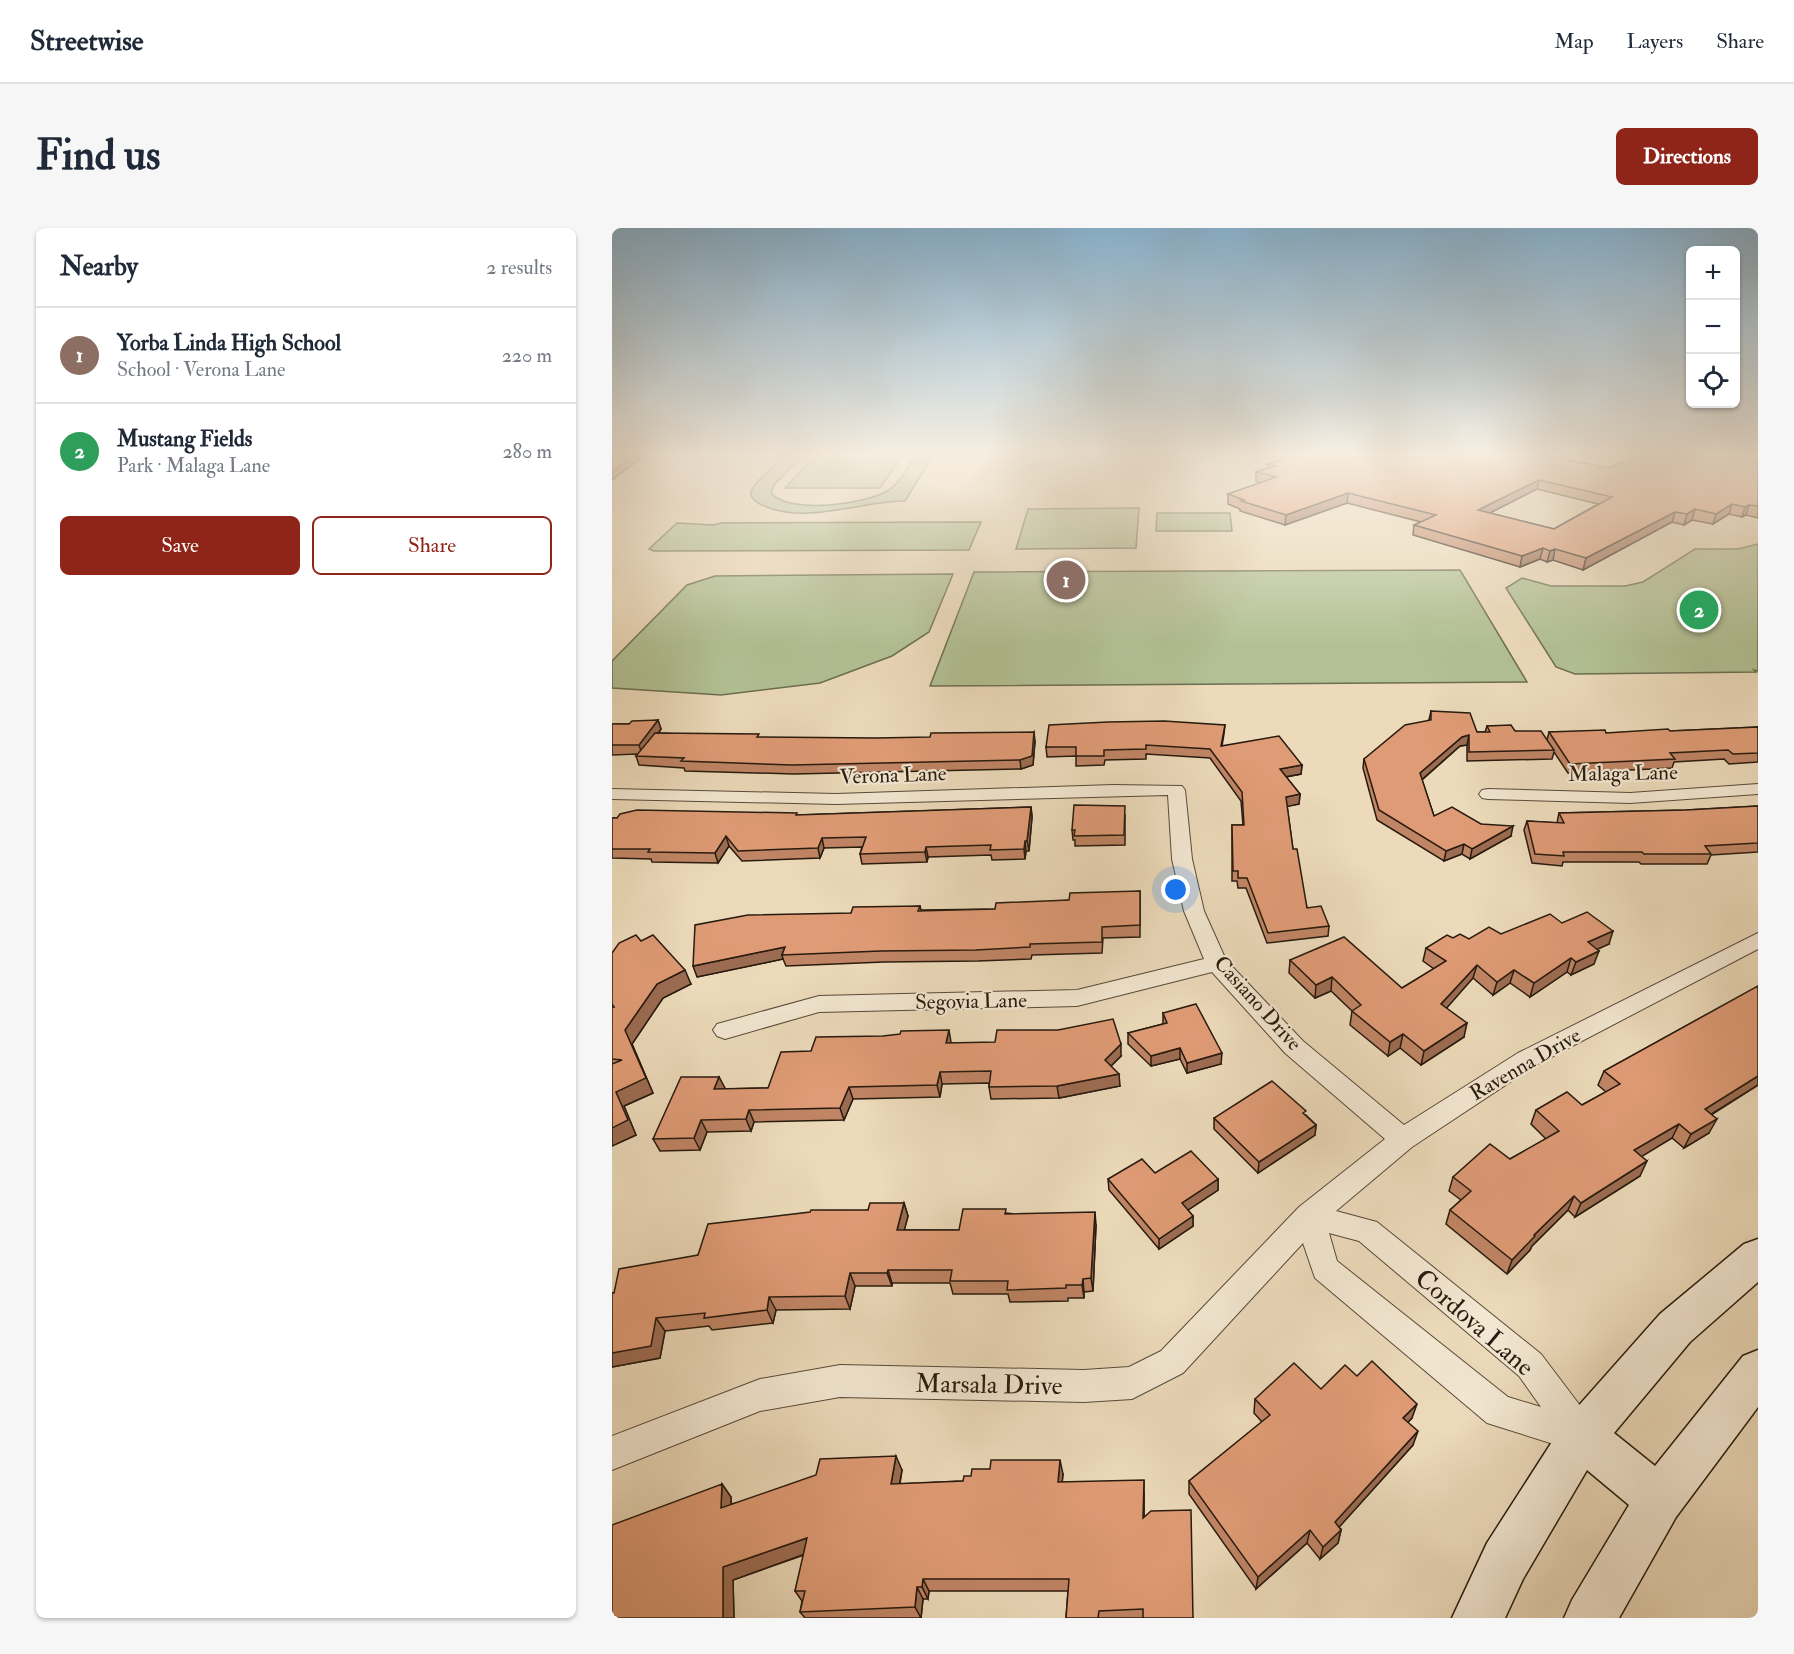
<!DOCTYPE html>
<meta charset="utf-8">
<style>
:root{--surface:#fff;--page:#f6f6f7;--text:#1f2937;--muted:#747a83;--line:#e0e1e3;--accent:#8f2418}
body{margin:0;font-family:"IM FELL Double Pica",serif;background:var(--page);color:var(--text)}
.controls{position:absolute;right:18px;top:18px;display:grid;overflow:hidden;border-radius:9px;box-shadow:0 2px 4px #0004}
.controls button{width:54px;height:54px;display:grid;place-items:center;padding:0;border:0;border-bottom:2px solid var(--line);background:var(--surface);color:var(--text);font:30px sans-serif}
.you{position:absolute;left:564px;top:662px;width:21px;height:21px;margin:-15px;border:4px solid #fff;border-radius:50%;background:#1a73e8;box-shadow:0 0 0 9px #1a73e833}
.badge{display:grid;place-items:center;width:39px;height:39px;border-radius:50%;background:var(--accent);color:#fff;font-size:20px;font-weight:700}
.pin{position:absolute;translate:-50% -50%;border:3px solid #fff;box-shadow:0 2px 6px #0006}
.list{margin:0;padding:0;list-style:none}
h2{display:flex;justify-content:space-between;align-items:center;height:78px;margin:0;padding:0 24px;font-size:26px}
h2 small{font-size:20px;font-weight:400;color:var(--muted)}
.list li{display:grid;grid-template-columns:39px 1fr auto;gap:18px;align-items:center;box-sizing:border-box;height:96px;padding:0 24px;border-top:2px solid var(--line)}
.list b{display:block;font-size:22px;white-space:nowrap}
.list p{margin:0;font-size:20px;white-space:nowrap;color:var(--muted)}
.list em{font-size:20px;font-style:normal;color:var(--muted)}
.actions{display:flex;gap:12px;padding:18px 24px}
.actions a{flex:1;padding:14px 0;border:2px solid var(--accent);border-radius:9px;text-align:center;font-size:21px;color:var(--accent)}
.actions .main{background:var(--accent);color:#fff}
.icon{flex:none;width:33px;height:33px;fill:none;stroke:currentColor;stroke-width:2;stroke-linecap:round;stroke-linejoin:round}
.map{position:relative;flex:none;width:1146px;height:1390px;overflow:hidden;border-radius:9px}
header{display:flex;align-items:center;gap:36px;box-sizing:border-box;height:84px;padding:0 30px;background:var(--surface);border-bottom:2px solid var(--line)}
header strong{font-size:28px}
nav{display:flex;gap:33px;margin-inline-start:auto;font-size:21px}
.intro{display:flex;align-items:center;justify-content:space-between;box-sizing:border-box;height:144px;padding:0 36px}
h1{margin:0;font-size:42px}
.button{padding:15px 27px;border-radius:9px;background:var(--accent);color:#fff;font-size:21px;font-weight:700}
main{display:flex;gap:36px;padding:0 36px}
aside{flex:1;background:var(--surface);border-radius:9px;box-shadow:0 2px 4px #0004}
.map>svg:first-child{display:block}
.green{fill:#b2c194;stroke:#6c6e51;stroke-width:1.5}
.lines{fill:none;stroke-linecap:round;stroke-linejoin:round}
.minor-casing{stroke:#584a39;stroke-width:2}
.secondary-casing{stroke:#271a0e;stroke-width:3}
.minor{fill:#f3e7d2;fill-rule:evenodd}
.secondary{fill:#f3e7d2;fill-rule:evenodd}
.wall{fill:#c08565;stroke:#271a0e;stroke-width:1.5;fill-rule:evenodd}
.shaded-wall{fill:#9c6c52;stroke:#271a0e;stroke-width:1.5}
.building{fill:#df9b75;stroke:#271a0e;stroke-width:1.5;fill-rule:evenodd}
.labels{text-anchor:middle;stroke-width:4.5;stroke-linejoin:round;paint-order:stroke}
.street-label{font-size:21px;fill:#271a0e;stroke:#f3e7d2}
.near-street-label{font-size:26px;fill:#271a0e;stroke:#f3e7d2}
</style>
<header>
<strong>Streetwise</strong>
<nav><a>Map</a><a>Layers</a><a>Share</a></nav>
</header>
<div class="intro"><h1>Find us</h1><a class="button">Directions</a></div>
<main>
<aside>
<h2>Nearby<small>2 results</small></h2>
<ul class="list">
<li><span class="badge" style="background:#8d6e63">1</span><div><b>Yorba Linda High School</b><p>School · Verona Lane</p></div><em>220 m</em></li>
<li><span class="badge" style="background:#2e9e5b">2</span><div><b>Mustang Fields</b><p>Park · Malaga Lane</p></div><em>280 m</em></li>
</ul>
<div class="actions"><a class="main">Save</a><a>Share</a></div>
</aside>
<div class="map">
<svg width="1146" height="1390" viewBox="0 0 1146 1390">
<rect width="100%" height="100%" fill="#ecdaba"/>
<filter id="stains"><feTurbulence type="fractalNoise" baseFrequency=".00333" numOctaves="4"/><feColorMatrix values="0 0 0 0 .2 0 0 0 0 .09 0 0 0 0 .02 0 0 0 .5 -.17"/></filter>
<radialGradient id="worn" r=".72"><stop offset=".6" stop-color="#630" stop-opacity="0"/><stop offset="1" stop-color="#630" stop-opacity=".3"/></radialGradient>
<g class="green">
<path d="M177,224H194L162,257L159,265C178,287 255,276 277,262C289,254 297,236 305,224H323L293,273C247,273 190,299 146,275C142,272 138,269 139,264C140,256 169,231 177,224Z"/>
<path d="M207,224H293L268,260H173Z"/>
<path d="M527,280L524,320L404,321L416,281Z"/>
<path d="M545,285H618L620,303H544Z"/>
<path d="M369,294L357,322L42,323L37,321L65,295L101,297L109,295Z"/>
<path d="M1146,316V443L1142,442L1144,444L963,446L944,439L894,360L910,350L939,358H1013L1031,354L1083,321H1126Z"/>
<path d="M848,342L915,454L318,458L362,344Z"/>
<path d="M341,346L317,404L280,428L208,455L109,467L0,460V433L75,357L103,348Z"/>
</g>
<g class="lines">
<g class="minor-casing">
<g id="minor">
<path d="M1146,556V566L1018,575L876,571L870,570L867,566L870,562L876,561L1018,565Z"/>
<path d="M501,557L570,558L573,562L580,631L592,683L614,732L691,813L792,897L906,825L1146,705V721L924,837L800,919L724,983L765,994L929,1126L982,1196L987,1208L982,1220L970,1225L875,1195L703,1050L691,1015L571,1145L520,1171L472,1174L228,1169L148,1183L0,1242V1208L148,1151L228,1137L472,1142L517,1139L549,1123L687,979L773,911L673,825L600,744L465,778L207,784L113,811L105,808L101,802L105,796L207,768L465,762L592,731L572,683L560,631L556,567L224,576L0,571V561L224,566ZM717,1005L747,1013L907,1148L929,1179L896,1169L725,1033Z"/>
</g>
</g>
<g class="secondary-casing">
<path id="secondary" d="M1146,1011V1054L1078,1114L1002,1205L1043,1238L1131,1128L1146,1122V1179L1064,1289L1007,1390H952L960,1372L1017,1277L975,1242L911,1351L893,1390H840L875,1315L954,1192L1048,1086L1132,1016Z"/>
</g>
<use href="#minor" class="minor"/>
<use href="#secondary" class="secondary"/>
</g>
<g class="wall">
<path d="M698,226H773L997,240L1058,230L1146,233V290L1134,287L1130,289L1117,286L1101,296L1080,292L1072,297L1060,294L971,342L941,332L935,334L928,331L908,339L801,307L802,297L809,294L735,275L673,297L628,283V281L616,276V266L649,255L644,253V244L655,240V236ZM925,261L986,276L942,301L878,285Z"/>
<path d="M819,483L865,504H873L875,498L903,503L935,512L937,504L994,505L1058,503L1146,499V534L1117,536L1112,531L1062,534L1060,540L956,545L942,524L940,531L855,533V517L848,518L810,552L822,588L869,596L899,608L858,631L850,626L832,633L765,592L751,540L752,531L817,492Z"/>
<path d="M46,492L49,501L47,505L148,510L423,513L421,537L409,541L182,546L73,543L72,540L27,537L24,528L25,526L0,527V496H17Z"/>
<path d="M613,497L612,506L610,518L690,537L689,546L674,549L688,566L687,576L675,578L681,621L695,680L717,698L716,708L655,715L634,660H626L625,653H620V597H631L629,573L598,530L534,526V531L493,532L492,537L464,538V528L435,529L434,519Z"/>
<path d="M1146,578V624L1099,627L1095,636H1029L1027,634H951L950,638L920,635L912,602L915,593L945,595L947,585L1074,582Z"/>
<path d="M419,579L420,589L417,623H414L413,631L380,632L379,627L316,629L315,634L250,636L248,626L250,619L212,620L208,630L130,633L117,618L106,635L40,634L39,631L0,630V590L186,587Z"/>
<path d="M513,587V617L463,618V612H461L460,602Z"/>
<path d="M528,663V709L491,710L490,725L420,727L419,731L366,733L272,734L174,738L171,731L85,749L239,685L308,678L309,682L383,681Z"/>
<path d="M950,695L997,716L985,721L982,736L959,747L955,744L918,769L898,755L881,767L861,750L834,780L852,809L809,837L788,820L776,828L738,797L740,783L719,763L703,770L677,745L678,732L790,760L822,741L811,733L814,720L841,710L857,711L889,706Z"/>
<path d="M29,713L79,756L51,770L20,816L41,865L12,878L24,907L0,918V725Z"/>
<path d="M1146,758V857L1099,887L1097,905L1072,920L1060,910L1029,928L1028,948L963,989L956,982L920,1018L918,1022L895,1046L834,996L838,982L849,972L837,963L841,949L898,931L934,911L919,896L924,882L970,877L994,864L986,857L992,843Z"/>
<path d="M551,785L609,836L575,845L568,831L539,838L516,816V805L551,796Z"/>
<path d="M339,815L509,828L499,838L508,858L447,870L379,871L377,859V855L330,856L328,869L241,871L232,892L142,894L139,903L95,904L88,922L48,923L41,911L107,849L113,861L156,860L199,823Z"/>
<path d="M694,887L704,897L703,907L646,945L602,901V890Z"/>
<path d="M543,945L606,951V962L576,982L581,988V998L547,1021L497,962L496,951Z"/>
<path d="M292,975L296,988L292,1002H347L395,985L484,997L481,1063L472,1064V1070H456V1073L398,1074L396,1066H341L338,1055H280V1058H243L238,1081L164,1082L161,1095L100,1102L97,1098L53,1103L48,1130L0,1139V1065L86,1027L256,982Z"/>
<path d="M745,1148L800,1190L796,1194L801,1217L727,1299L729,1302L726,1315L708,1331L695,1315L644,1361L577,1266V1253L650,1194L642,1185L643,1171L709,1161Z"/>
<path d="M290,1242L288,1256L351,1253L451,1246L450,1254L532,1265V1289L581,1390H454L456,1363H317L316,1371H311L309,1390H193L188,1384L190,1373L183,1363L192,1327L121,1352L122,1390H0L110,1256L119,1269V1276Z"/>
</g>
<g class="shaded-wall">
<path d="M27,224H37L0,252V244Z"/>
<path d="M927,252L925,261L864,292L866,282Z"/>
<path d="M736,265L735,275L673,297L674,287Z"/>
<path d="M1120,276L1117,286L1101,296L1104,286Z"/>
<path d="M1137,277L1134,287L1130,289L1133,279Z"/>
<path d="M1083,281L1080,292L1072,297L1075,286Z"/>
<path d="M1063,284L1060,294L971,342L974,330Z"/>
<path d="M931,320L928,331L908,339L910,328Z"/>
<path d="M943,321L941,332L935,334L938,323Z"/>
<path d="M46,492L49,501L30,526L27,517Z"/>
<path d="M422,504L423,513L421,537L409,541L408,532Z"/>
<path d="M857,507L855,517L848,518L806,555L808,545L850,509Z"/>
<path d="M690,537L689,546L667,550L668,541Z"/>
<path d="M688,566L687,576L673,579L674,569Z"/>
<path d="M419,579L420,589L417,623L415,613Z"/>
<path d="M901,598L899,608L858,631L860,621Z"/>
<path d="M114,608L117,618L106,635L103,625Z"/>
<path d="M210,610L212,620L208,630L206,620Z"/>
<path d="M413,613L414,623L413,631L412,621Z"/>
<path d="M852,616L850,626L832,633L834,623Z"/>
<path d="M314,619L316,629L315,634L313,624Z"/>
<path d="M1001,703L997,716L971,728L976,714Z"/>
<path d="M173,719L170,727L171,731L85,749L81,738Z"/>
<path d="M987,723L982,736L959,747L964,734Z"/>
<path d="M959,730L955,744L918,769L922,755Z"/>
<path d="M865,737L861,750L826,790L829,776Z"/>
<path d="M73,742L79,756L51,770L20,816L41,865L12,878L24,907L0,918V900L4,864L13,802L45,756Z"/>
<path d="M902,742L898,755L881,767L885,754Z"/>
<path d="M720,749L719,763L703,770L704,757Z"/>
<path d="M855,795L852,809L809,837L812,823Z"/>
<path d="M337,802L339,814L336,827L334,815Z"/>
<path d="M791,806L788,820L776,828L778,814Z"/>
<path d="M509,816V828L494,843L493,832Z"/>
<path d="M568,820V831L539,838V828Z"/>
<path d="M610,825L609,836L575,845V835Z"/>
<path d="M328,844L330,856L328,869L325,857Z"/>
<path d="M507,846L508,858L447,870L445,858Z"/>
<path d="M1146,848V857L1085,895L1093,881Z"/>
<path d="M107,849L113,860L107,873L102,861Z"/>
<path d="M237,859L241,871L232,892L228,880Z"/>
<path d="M137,882L142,894L139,903L134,891Z"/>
<path d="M1105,891L1097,905L1072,920L1079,906Z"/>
<path d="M89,892L95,904L88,922L82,910Z"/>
<path d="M1067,896L1060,910L1016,937L1022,922Z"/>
<path d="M704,897L703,907L646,945L647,934Z"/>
<path d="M1035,933L1028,948L963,989L969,975Z"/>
<path d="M606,951V962L570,986V975Z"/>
<path d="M962,968L956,982L920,1018L918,1022L895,1046L900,1032L922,1007Z"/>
<path d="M292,975L296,988L289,1015L285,1002Z"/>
<path d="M483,984L484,997L481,1063L479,1050Z"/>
<path d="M581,988V998L547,1021V1011Z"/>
<path d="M276,1042L280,1055V1058L275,1045Z"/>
<path d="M238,1045L243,1058L238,1081L233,1068Z"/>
<path d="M471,1051L472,1064V1070L470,1057Z"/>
<path d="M157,1069L164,1082L161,1095L155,1082Z"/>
<path d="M44,1090L53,1103L48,1130L0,1139V1125Z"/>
<path d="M805,1176L800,1190L787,1204L791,1190Z"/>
<path d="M806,1203L801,1217L720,1307L723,1294Z"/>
<path d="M284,1228L290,1242L285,1269L279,1256Z"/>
<path d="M448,1232L451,1246L449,1267L446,1254Z"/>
<path d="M532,1252V1303L531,1290Z"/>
<path d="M110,1256L119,1269V1293L109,1280Z"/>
<path d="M698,1302L695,1315L644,1361L646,1349Z"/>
<path d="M729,1302L726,1315L708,1331L711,1319Z"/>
<path d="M195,1310L204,1322L121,1352L122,1390H111V1339Z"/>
<path d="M311,1351L317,1363L316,1371L310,1359Z"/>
<path d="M305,1359L311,1371L309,1390L303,1379Z"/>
</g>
<g class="building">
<path d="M0,224H27L0,244Z"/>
<path d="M691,224L698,226L706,224H760L773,226L780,224H916L997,240L1030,225L1058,230L1071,224H1099L1146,233V278L1137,277L1133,279L1120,276L1104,286L1083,281L1075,286L1063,284L974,330L943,321L938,323L931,320L910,328L802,297L824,287L736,265L674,287L629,273L632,272L616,266L664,249L644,244L663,238L655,236ZM927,252L1000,269L942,301L866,282Z"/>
<path d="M819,483L858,485L865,504H878L875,498L899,497L903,503H929L942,522L857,524V507L850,509L808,545L822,588L840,579L869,596L901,598L860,621L852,616L834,623L767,582L752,531L793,497L819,492Z"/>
<path d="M46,492L27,517H0V496H17L20,493Z"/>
<path d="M552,493L613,497L609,518L667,508L690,537L668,541L688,566L674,569L681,621H685L695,680L709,678L717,698L656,705L635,650H626V643H621L620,597H632L630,564L598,521L534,517V521L492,522V528H464V519H434L437,497L496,494Z"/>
<path d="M1146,499V525L1121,526L1116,522L1058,525L1063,531L958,536L937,504L993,502L994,505L1056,501L1058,503Z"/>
<path d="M422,504L420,528L408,532L180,537L69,533L72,530L24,528L43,505L147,506L145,509L264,510L318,509L319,505Z"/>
<path d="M462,577L513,578L512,607L462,608L463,602H460Z"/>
<path d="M1146,578V615L1093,618L1099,626H1032L1030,624H951L952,628L923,626L915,593L952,595L947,585L1074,582Z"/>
<path d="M419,579L415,613H413L412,621L378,622L379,617L314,619L313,624L248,626L254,609L210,610L206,620L126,623L114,608L103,625L36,624L38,621H0V590H5L8,586L25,582L185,585L184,587Z"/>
<path d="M528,663V697L490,699V714L418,716V719L364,722L269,723L170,727L173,719L81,738L83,697L136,687L239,685L241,679L308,678L306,683L383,681L384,675L457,672L458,665Z"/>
<path d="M975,684L1001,703L976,714L987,723L964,734L959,730L922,755L902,742L885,754L865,737L829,776L855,795L812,823L791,806L778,814L740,783L749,777L720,749L704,757L678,732L732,709L790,760L834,733L814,720L835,707L841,710L848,706L857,711L877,699L889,706L938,686L950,695Z"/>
<path d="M24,707L29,713L41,707L73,742L45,756L13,802L34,850L4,864L16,892L0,900V836L10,832L0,831V779H2L0,776V725L7,715Z"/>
<path d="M1146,758V848L1093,881L1105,891L1079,906L1067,896L1022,922L1035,933L969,975L962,968L922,1007L923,1008L900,1032L838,982L859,963L841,949L878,916L898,931L947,903L924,882L955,864L970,877L1008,856L992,843Z"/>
<path d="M584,776L610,825L575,835L568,820L539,828L516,805L555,795L551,785Z"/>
<path d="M501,791L509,816L493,832L507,846L445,858L377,859L379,843L328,844L325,857L237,859L228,880L137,882L134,891L89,892L82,910L41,911L69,849H107L102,861L156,860L169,824L199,823L204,809L271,808L288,806L289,803L337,802L334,815L383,814L385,802H446Z"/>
<path d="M660,853L694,883L691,885L704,897L647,934L602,890Z"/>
<path d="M579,923L606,951L570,975L581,988L547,1011L496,951L530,931L543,945Z"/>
<path d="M258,975H292L285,1002H347L351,981H394L393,986L483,984L479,1050L471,1051L470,1057H454V1060L395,1062L396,1053H338L340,1042H276L275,1045H238L233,1068L157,1069L155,1082L92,1090L93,1085L44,1090L39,1118L0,1125V1065H2L7,1041L86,1027L96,996L198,984L199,982H256Z"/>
<path d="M760,1133L805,1176L791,1190L806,1203L723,1294L729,1302L711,1319L698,1302L646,1349L577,1253L658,1187L643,1171L682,1135L709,1161L733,1137L745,1148Z"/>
<path d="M284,1228L279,1256L351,1253L352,1248H359L360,1241H378L379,1232H448L446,1254L532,1252L531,1290L539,1283L579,1282L581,1390H531V1381L487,1383L486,1390H454L457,1351H311L310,1359H305L303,1379L188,1384L193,1363H183L195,1310L111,1339V1390H0V1297L110,1256L109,1280L204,1247L208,1231Z"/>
</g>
<linearGradient id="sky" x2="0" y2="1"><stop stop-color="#89b6d5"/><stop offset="0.54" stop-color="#f6eee0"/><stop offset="1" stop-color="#f6eee0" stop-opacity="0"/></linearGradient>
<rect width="1146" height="418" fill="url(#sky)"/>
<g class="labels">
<g class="street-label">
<text transform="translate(1011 545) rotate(-1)" y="7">Malaga Lane</text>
<text transform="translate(281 547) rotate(-2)" y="7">Verona Lane</text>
<text transform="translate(359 773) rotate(-1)" y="7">Segovia Lane</text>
<text transform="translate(646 775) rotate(48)" y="7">Casiano Drive</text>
<text transform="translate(913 836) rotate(-30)" y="7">Ravenna Drive</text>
</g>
<g class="near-street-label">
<text transform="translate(863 1094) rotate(41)" y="9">Cordova Lane</text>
<text transform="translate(377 1156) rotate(1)" y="9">Marsala Drive</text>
</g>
</g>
<rect width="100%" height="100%" filter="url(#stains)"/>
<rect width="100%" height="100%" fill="url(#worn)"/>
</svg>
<div class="controls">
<button>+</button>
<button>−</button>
<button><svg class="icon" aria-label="locate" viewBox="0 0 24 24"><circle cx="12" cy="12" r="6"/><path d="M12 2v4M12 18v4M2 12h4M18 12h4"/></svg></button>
</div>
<div class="you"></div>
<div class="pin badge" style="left:454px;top:352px;background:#8d6e63">1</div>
<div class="pin badge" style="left:1087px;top:382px;background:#2e9e5b">2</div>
</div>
</main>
